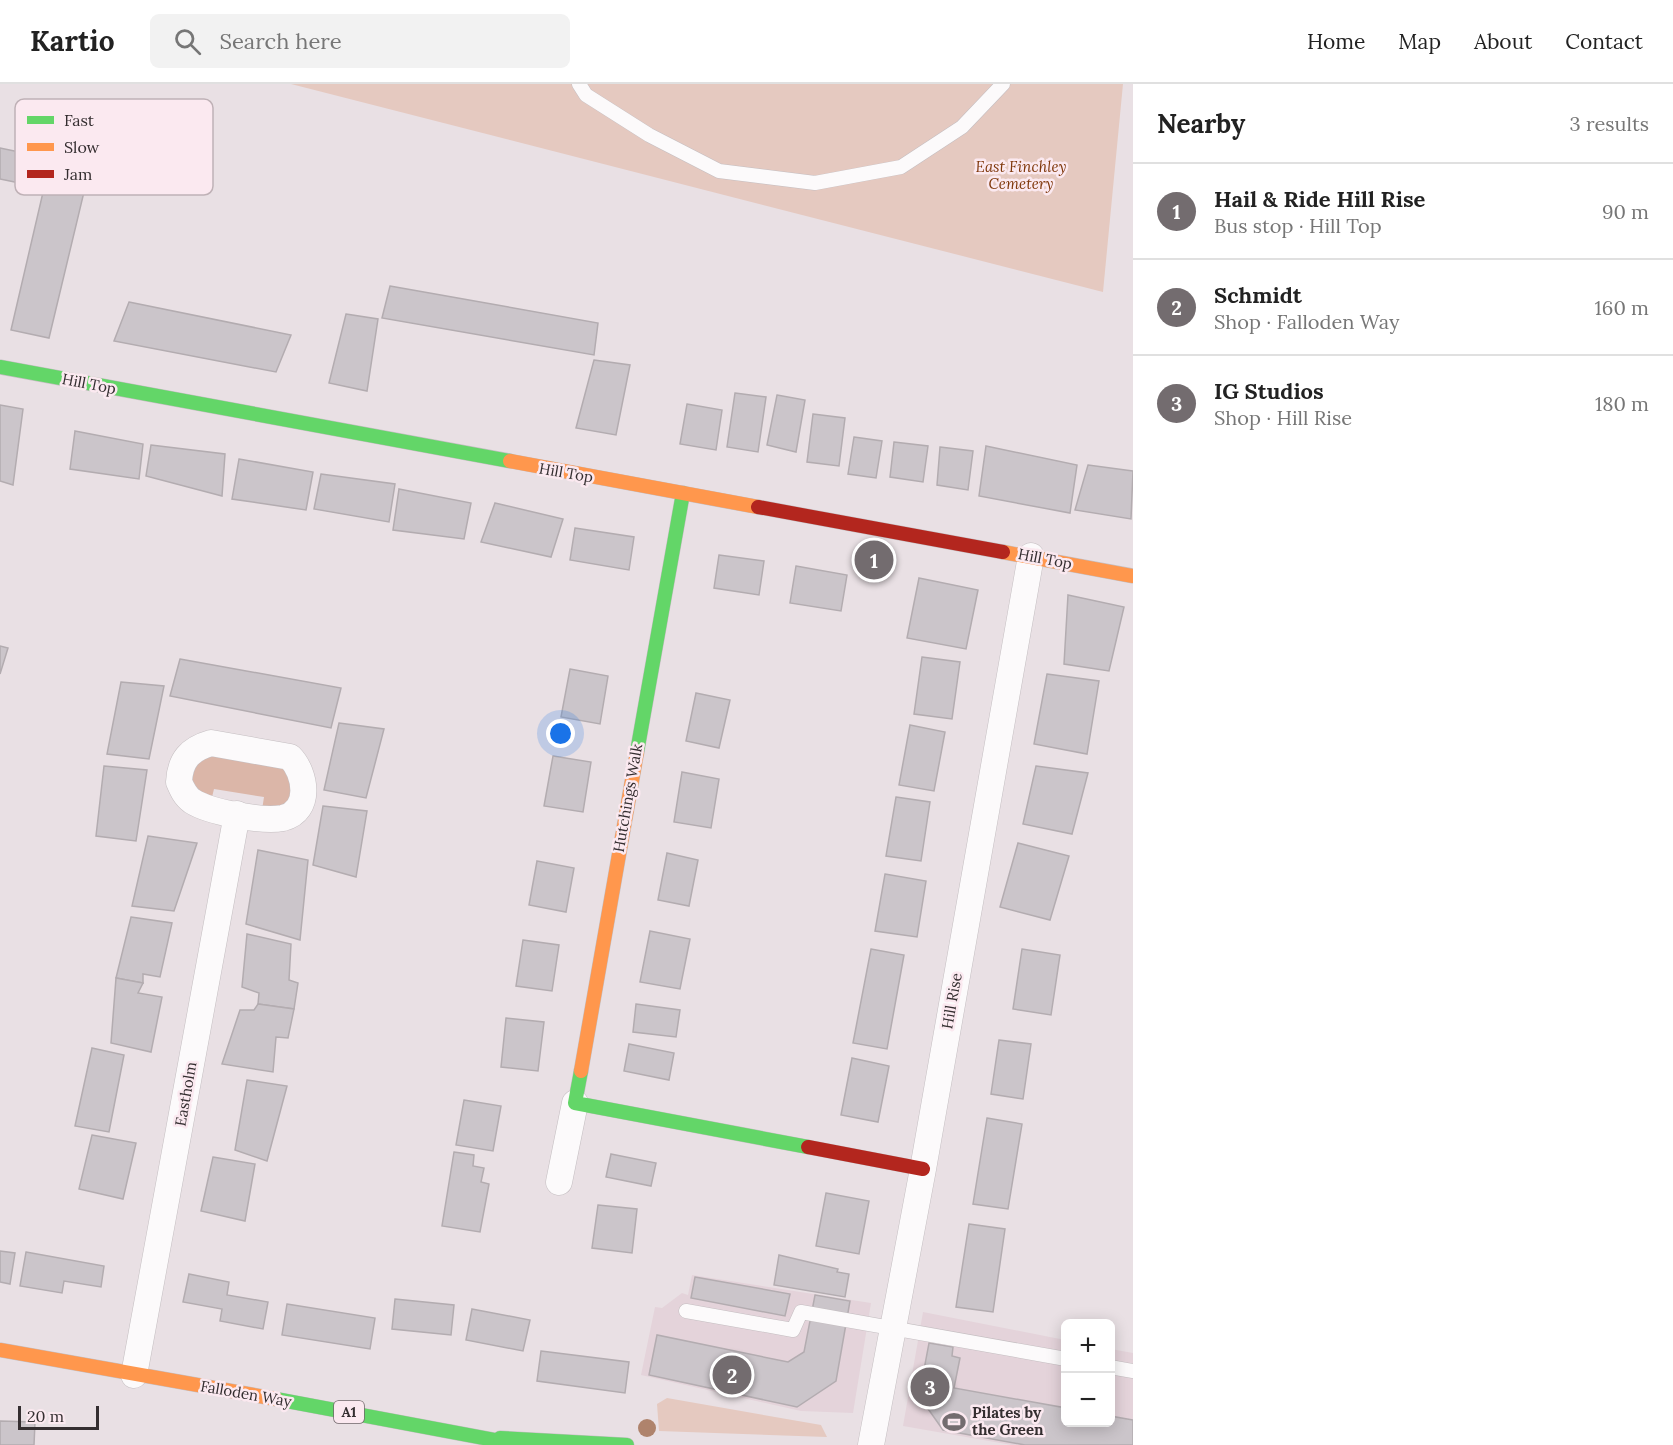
<!DOCTYPE html>
<meta charset="utf-8">
<style>
:root{--surface:#fff;--page:#f2f2f2;--text:#222;--muted:#767676;--line:#e0e0e0;--accent:#736c6f}
body{margin:0;font-family:Lora,serif;background:var(--page);color:var(--text)}
.controls{position:absolute;right:18px;bottom:18px;display:grid;overflow:hidden;border-radius:9px;box-shadow:0 3px 15px #0003}
.controls button{width:54px;height:54px;display:grid;place-items:center;padding:0;border:0;border-bottom:2px solid var(--line);background:var(--surface);color:var(--text);font:30px sans-serif}
.scale{position:absolute;left:18px;bottom:15px;width:81px;box-sizing:border-box;padding-left:6px;border:3px solid #342e30;border-top:0;font-size:16px;line-height:21px;white-space:nowrap;color:#342e30;-webkit-text-stroke:4px #fbe9f0;paint-order:stroke}
.you{position:absolute;left:561px;top:650px;width:21px;height:21px;margin:-15px;border:4px solid #fff;border-radius:50%;background:#1a73e8;box-shadow:0 0 0 9px #1a73e833}
.badge{display:grid;place-items:center;width:39px;height:39px;border-radius:50%;background:var(--accent);color:#fff;font-size:20px;font-weight:700}
.pin{position:absolute;translate:-50% -50%;border:3px solid #fff;box-shadow:0 2px 6px #0006}
.list{margin:0;padding:0;list-style:none}
h2{display:flex;justify-content:space-between;align-items:center;height:78px;margin:0;padding:0 24px;font-size:26px}
h2 small{font-size:20px;font-weight:400;color:var(--muted)}
.list li{display:grid;grid-template-columns:39px 1fr auto;gap:18px;align-items:center;box-sizing:border-box;height:96px;padding:0 24px;border-top:2px solid var(--line)}
.list b{display:block;font-size:22px;white-space:nowrap}
.list p{margin:0;font-size:20px;white-space:nowrap;color:var(--muted)}
.list em{font-size:20px;font-style:normal;color:var(--muted)}
.icon{flex:none;width:33px;height:33px;fill:none;stroke:currentColor;stroke-width:2;stroke-linecap:round;stroke-linejoin:round}
.map{position:relative;flex:none;width:1133px;height:1361px;overflow:hidden}
header{display:flex;align-items:center;gap:36px;box-sizing:border-box;height:84px;padding:0 30px;background:var(--surface);border-bottom:2px solid var(--line)}
header strong{font-size:28px}
nav{display:flex;gap:33px;margin-inline-start:auto;font-size:21px}
.search{width:420px;height:54px;background:var(--page);display:flex;align-items:center;gap:15px;box-sizing:border-box;padding:0 21px;border-radius:9px;color:var(--muted);font-size:22px}
main{display:flex}
aside{flex:1;background:var(--surface)}
.map>svg:first-child{display:block}
.built{fill:#e4d3da}
.green{fill:#e5c9c0}
.forest{fill:#dbb6a8}
.building{fill:#cbc5ca;stroke:#b3acb0;stroke-width:1.5}
.lines{fill:none;stroke-linecap:round;stroke-linejoin:round}
.lane-casing{stroke:#c4bec1;stroke-width:15}
.street-casing{stroke:#c4bec1;stroke-width:27}
.fast-casing{stroke:#c4bec1;stroke-width:15}
.slow-casing{stroke:#c4bec1;stroke-width:15}
.jam-casing{stroke:#c4bec1;stroke-width:15}
.lane{stroke:#fcfafb;stroke-width:14}
.street{stroke:#fcfafb;stroke-width:26}
.fast{stroke:#63d668;stroke-width:14}
.slow{stroke:#ff974d;stroke-width:14}
.jam{stroke:#b3261e;stroke-width:14}
.tree{fill:#af836c}
.labels{text-anchor:middle;stroke-width:5;stroke-linejoin:round;paint-order:stroke}
.shield{fill:#fbe9f0;stroke:#70666a;stroke-width:1.5}
.shield-label{font-size:14px;font-weight:bold;fill:#342e30}
.park-label{font-size:15px;font-style:italic;fill:#7f370a;stroke:#fbe9f0}
.street-label{font-size:15px;fill:#342e30;stroke:#fbe9f0}
.poi-label{font-size:15px;font-weight:bold;fill:#342e30;stroke:#fbe9f0;text-anchor:start}
.key{fill:#fbe9f0;stroke:#bfb1b6;stroke-width:1.5}
.key-label{font-size:16px;fill:#342e30}
</style>
<header>
<strong>Kartio</strong>
<div class="search"><svg class="icon" aria-label="search" viewBox="0 0 24 24"><circle cx="10" cy="10" r="6"/><path d="M15 15l6 6"/></svg>Search here</div>
<nav><a>Home</a><a>Map</a><a>About</a><a>Contact</a></nav>
</header>
<main>
<div class="map">
<svg width="1133" height="1361" viewBox="0 0 1133 1361">
<rect width="100%" height="100%" fill="#e9e0e4"/>
<g class="built">
<path d="M692,1191L871,1219L853,1329L801,1327L641,1291L655,1223L662,1224L682,1209L688,1211Z"/>
<path d="M923,1228L1065,1256L1066,1338H1110L1111,1265L1133,1269V1361H1012L903,1342Z"/>
</g>
<g class="green">
<path d="M291,0H1123L1103,208Z"/>
<path d="M667,1314L821,1341L827,1353L659,1347L657,1320Z"/>
</g>
<path class="forest" d="M202,669L286,681L296,695L289,721L262,726L264,713L214,705L211,717L195,710L188,687Z"/>
<g class="building">
<path d="M0,64L48,74L44,104L0,95Z"/>
<path d="M44,104L84,108L49,254L11,246Z"/>
<path d="M390,202L598,239L594,271L382,234Z"/>
<path d="M129,218L291,251L276,288L114,257Z"/>
<path d="M346,230L378,235L367,307L329,299Z"/>
<path d="M594,276L630,281L616,351L576,344Z"/>
<path d="M735,309L766,313L758,368L727,363Z"/>
<path d="M777,311L805,316L796,368L767,361Z"/>
<path d="M687,320L722,326L716,366L680,360Z"/>
<path d="M0,321L23,325L13,401L0,397Z"/>
<path d="M813,330L845,334L839,382L807,378Z"/>
<path d="M75,347L143,360L139,395L70,385Z"/>
<path d="M854,353L882,357L876,394L848,390Z"/>
<path d="M894,358L928,362L923,398L890,393Z"/>
<path d="M151,361L225,370L222,412L146,392Z"/>
<path d="M986,362L1077,381L1070,429L979,412Z"/>
<path d="M940,363L973,367L968,406L937,401Z"/>
<path d="M239,375L313,388L306,426L232,415Z"/>
<path d="M1088,381L1133,387L1131,435L1075,426Z"/>
<path d="M321,390L395,400L389,438L314,425Z"/>
<path d="M399,405L471,419L464,455L393,446Z"/>
<path d="M495,419L563,435L551,473L481,458Z"/>
<path d="M575,444L634,453L629,486L570,476Z"/>
<path d="M719,471L764,477L759,511L714,504Z"/>
<path d="M796,482L847,491L841,527L790,519Z"/>
<path d="M919,494L978,506L966,565L907,554Z"/>
<path d="M1068,511L1124,523L1109,587L1064,580Z"/>
<path d="M0,562L8,564L0,590Z"/>
<path d="M922,573L960,578L952,635L914,630Z"/>
<path d="M180,575L341,604L331,644L170,612Z"/>
<path d="M570,585L608,592L600,640L561,633Z"/>
<path d="M1047,590L1099,597L1087,670L1034,660Z"/>
<path d="M121,598L164,602L149,675L107,670Z"/>
<path d="M696,609L730,616L719,664L686,657Z"/>
<path d="M339,639L384,645L366,714L324,706Z"/>
<path d="M910,641L945,648L934,707L899,701Z"/>
<path d="M553,672L591,678L583,728L544,722Z"/>
<path d="M104,682L147,686L136,757L96,752Z"/>
<path d="M1036,682L1088,689L1072,750L1023,740Z"/>
<path d="M682,688L719,695L711,744L674,738Z"/>
<path d="M896,713L930,718L921,777L886,772Z"/>
<path d="M323,722L367,727L356,793L313,781Z"/>
<path d="M148,752L197,759L174,827L132,822Z"/>
<path d="M1018,759L1069,772L1050,836L1000,823Z"/>
<path d="M258,766L308,776L300,856L246,840Z"/>
<path d="M667,769L698,776L689,822L658,816Z"/>
<path d="M537,777L574,784L566,828L529,821Z"/>
<path d="M885,790L926,797L917,853L875,847Z"/>
<path d="M131,833L172,839L160,893L143,890V899L116,894Z"/>
<path d="M650,847L690,855L680,905L640,898Z"/>
<path d="M247,850L291,860L289,896L298,899L294,925L258,920L259,909L242,903Z"/>
<path d="M523,856L559,861L552,907L516,902Z"/>
<path d="M871,865L904,871L887,965L853,959Z"/>
<path d="M1022,865L1060,871L1051,931L1013,925Z"/>
<path d="M116,894L143,899L138,909L162,913L151,968L111,959Z"/>
<path d="M258,920L294,925L288,954L276,953L273,988L222,980L240,926H254Z"/>
<path d="M636,920L680,926L676,953L633,948Z"/>
<path d="M506,934L544,938L538,987L501,983Z"/>
<path d="M999,956L1031,960L1023,1015L991,1010Z"/>
<path d="M629,960L674,969L669,996L624,987Z"/>
<path d="M92,964L124,971L109,1048L75,1042Z"/>
<path d="M852,974L889,982L878,1038L841,1031Z"/>
<path d="M247,996L287,1002L267,1077L235,1066Z"/>
<path d="M464,1016L501,1022L493,1067L456,1061Z"/>
<path d="M987,1034L1022,1040L1008,1125L973,1120Z"/>
<path d="M92,1051L136,1059L123,1115L79,1105Z"/>
<path d="M454,1068L474,1071L473,1082L484,1084L481,1098L489,1100L480,1148L442,1142Z"/>
<path d="M611,1070L656,1079L651,1102L606,1093Z"/>
<path d="M213,1073L255,1080L245,1137L201,1127Z"/>
<path d="M826,1109L869,1117L859,1170L816,1162Z"/>
<path d="M598,1121L637,1125L632,1169L592,1164Z"/>
<path d="M969,1140L1005,1145L993,1228L956,1223Z"/>
<path d="M0,1167L15,1169L10,1200L0,1198Z"/>
<path d="M26,1168L104,1182L101,1203L64,1197L62,1209L20,1202Z"/>
<path d="M779,1171L838,1185L837,1188L849,1190L845,1213L774,1201Z"/>
<path d="M189,1190L229,1198L227,1211L268,1218L263,1245L220,1237L222,1225L183,1218Z"/>
<path d="M695,1193L790,1210L785,1232L691,1214Z"/>
<path d="M815,1211L850,1217L836,1297L797,1323L649,1291L657,1251L788,1278L804,1268Z"/>
<path d="M395,1215L454,1221L451,1251L392,1245Z"/>
<path d="M287,1220L375,1234L370,1265L282,1251Z"/>
<path d="M472,1225L530,1236L523,1267L466,1256Z"/>
<path d="M929,1259L953,1263L952,1272L960,1274L954,1304L1066,1324V1338H1110V1332L1133,1336V1361H1025L943,1346L919,1312Z"/>
<path d="M541,1267L629,1278L625,1309L537,1297Z"/>
<path d="M0,1337L35,1338L34,1361H0Z"/>
</g>
<g class="lines">
<g class="lane-casing">
<g id="lane">
<path d="M579,0L586,11L649,51L719,87L815,99L901,83L962,43L1003,0"/>
<path d="M686,1227L793,1246L801,1228L1066,1275"/>
<path d="M1110,1283L1133,1287"/>
</g>
</g>
<g class="street-casing">
<g id="street">
<path d="M211,659L290,673C306,689 312,727 283,734C262,738 209,728 192,717C185,712 182,705 179,698C180,676 190,665 211,659Z"/>
<path d="M559,1098L575,1019"/>
<path d="M134,1291L237,730"/>
<path d="M871,1361L923,1085L1031,472"/>
</g>
</g>
<g class="fast-casing">
<g id="fast">
<path d="M0,283L510,377"/>
<path d="M637,668L683,409"/>
<path d="M581,987L575,1019L808,1063"/>
<path d="M276,1315L521,1361"/>
<path d="M500,1354L627,1361"/>
</g>
</g>
<g class="slow-casing">
<g id="slow">
<path d="M510,377L758,423"/>
<path d="M1003,468L1133,492"/>
<path d="M581,987L637,668"/>
<path d="M0,1266L276,1315"/>
</g>
</g>
<g class="jam-casing">
<g id="jam">
<path d="M758,423L1003,468"/>
<path d="M808,1063L923,1085"/>
</g>
</g>
<use href="#lane" class="lane"/>
<use href="#street" class="street"/>
<use href="#fast" class="fast"/>
<use href="#slow" class="slow"/>
<use href="#jam" class="jam"/>
</g>
<circle class="tree" cx="647" cy="1344" r="9"/>
<defs>
<g id="stadium-bare" transform="scale(1.8)"><path d="M0-5a6.5 5 0 1 0 0 10a6.5 5 0 1 0 0-10ZM-3.5-1.8h7v3.6h-7Z" fill="#736c6f" stroke="#fbe9f0" stroke-width="2.5" paint-order="stroke"/></g>
</defs>
<g fill-rule="evenodd">
<use href="#stadium-bare" x="954" y="1338"/>
</g>
<g class="labels">
<rect class="shield" x="334" y="1317" width="30" height="22" rx="4.5"/>
<g class="shield-label">
<text x="349" y="1333">A1</text>
</g>
<g class="park-label">
<text x="1021" y="88">East Finchley<tspan x="1021" dy="17">Cemetery</tspan></text>
</g>
<g class="street-label">
<text transform="translate(89 300) rotate(11)" y="5">Hill Top</text>
<text transform="translate(566 389) rotate(10)" y="5">Hill Top</text>
<text transform="translate(1045 475) rotate(11)" y="5">Hill Top</text>
<text transform="translate(628 714) rotate(-80)" y="5">Hutchings Walk</text>
<text transform="translate(952 917) rotate(-80)" y="5">Hill Rise</text>
<text transform="translate(186 1010) rotate(-80)" y="5">Eastholm</text>
<text transform="translate(246 1310) rotate(10)" y="5">Falloden Way</text>
</g>
<g class="poi-label">
<text x="972" y="1334">Pilates by<tspan x="972" dy="17">the Green</tspan></text>
</g>
</g>
<rect x="15" y="15" width="198" height="96" rx="9" class="key"/>
<rect x="27" y="32" width="27" height="8" fill="#63d668"/>
<rect x="27" y="59" width="27" height="8" fill="#ff974d"/>
<rect x="27" y="86" width="27" height="8" fill="#b3261e"/>
<g class="key-label">
<text x="64" y="42">Fast</text>
<text x="64" y="69">Slow</text>
<text x="64" y="96">Jam</text>
</g>
</svg>
<div class="controls">
<button>+</button>
<button>−</button>
</div>
<div class="scale">20 m</div>
<div class="you"></div>
<div class="pin badge" style="left:874px;top:476px">1</div>
<div class="pin badge" style="left:732px;top:1291px">2</div>
<div class="pin badge" style="left:930px;top:1303px">3</div>
</div>
<aside>
<h2>Nearby<small>3 results</small></h2>
<ul class="list">
<li><span class="badge">1</span><div><b>Hail &amp; Ride Hill Rise</b><p>Bus stop · Hill Top</p></div><em>90 m</em></li>
<li><span class="badge">2</span><div><b>Schmidt</b><p>Shop · Falloden Way</p></div><em>160 m</em></li>
<li><span class="badge">3</span><div><b>IG Studios</b><p>Shop · Hill Rise</p></div><em>180 m</em></li>
</ul>
</aside>
</main>
